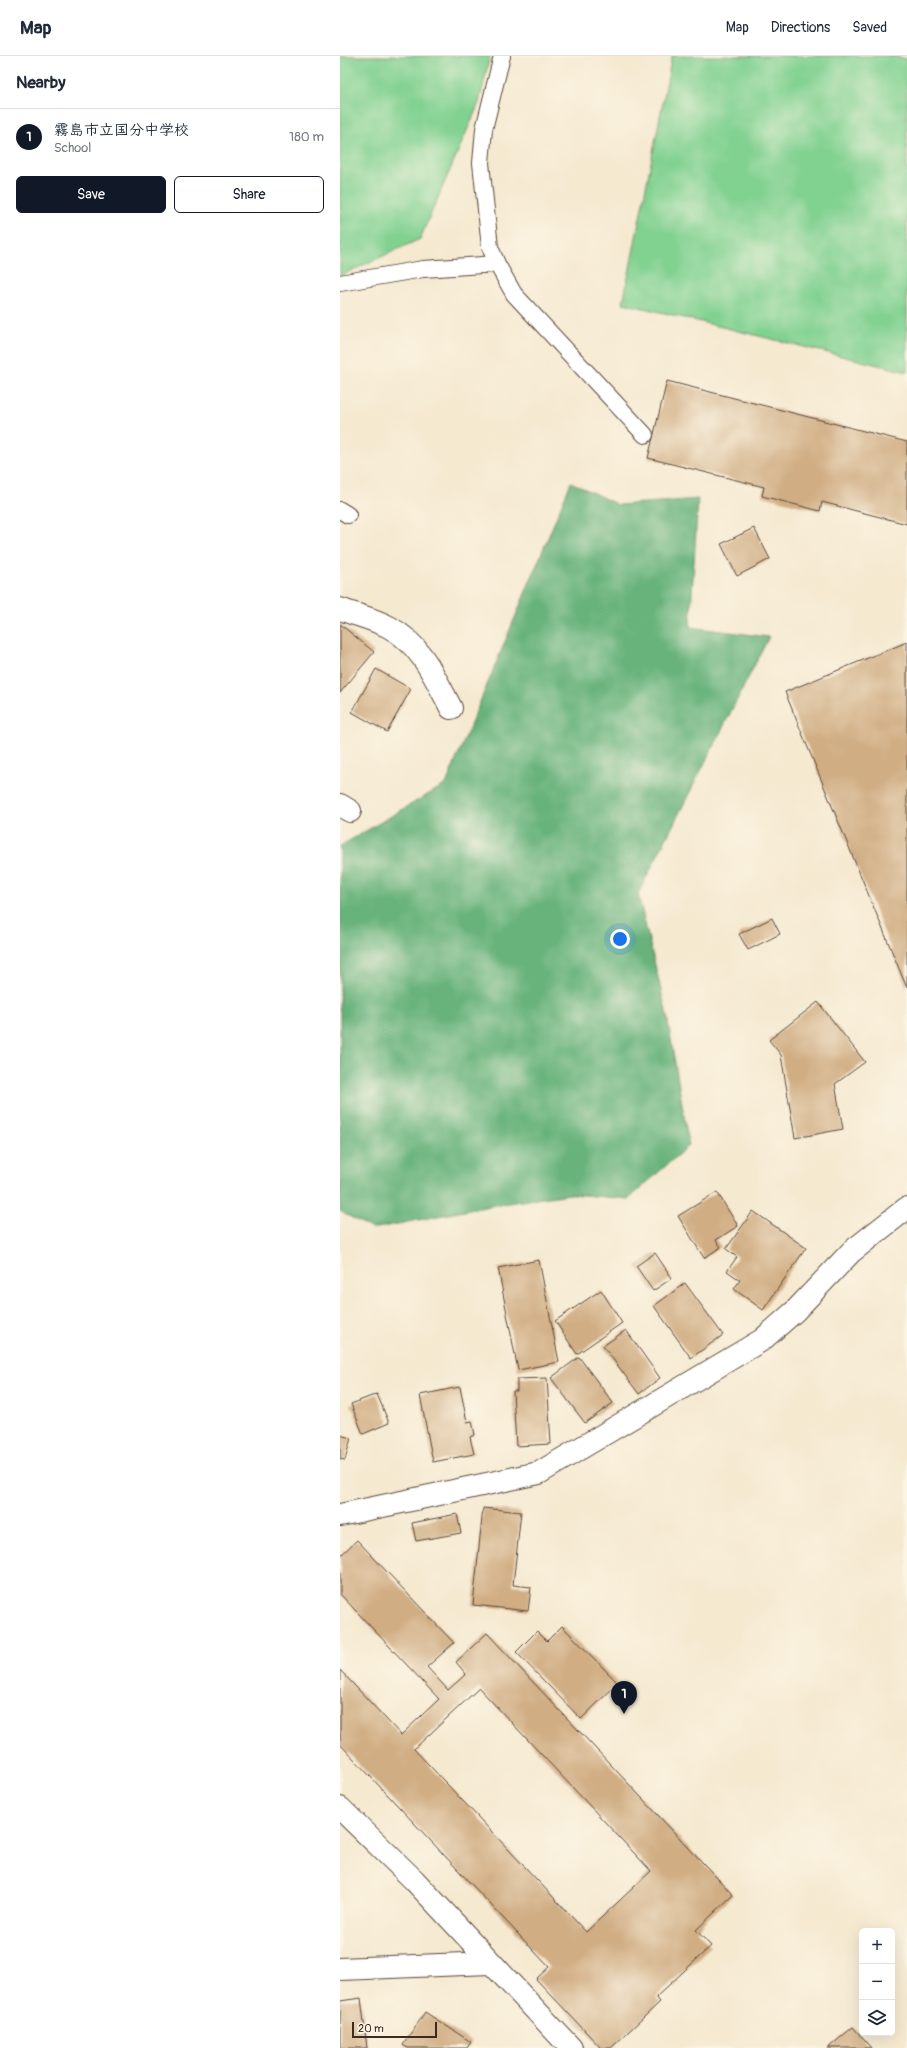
<!DOCTYPE html>
<meta charset="utf-8">
<style>
:root{--surface:#fff;--page:#f2f2f3;--text:#1f2937;--muted:#747a83;--line:#e0e1e3;--accent:#111827}
body{margin:0;font-family:Pangolin,"Klee One",sans-serif;background:var(--page);color:var(--text)}
.controls{position:absolute;right:12px;bottom:12px;display:grid;overflow:hidden;border-radius:6px;box-shadow:0 4px 16px #0002}
.controls button{width:36px;height:36px;display:grid;place-items:center;padding:0;border:0;border-bottom:1px solid var(--line);background:var(--surface);color:var(--text);font:20px sans-serif}
.scale{position:absolute;left:12px;bottom:10px;width:85px;box-sizing:border-box;padding-left:4px;border:2px solid #3b2a1e;border-top:0;font-size:11px;line-height:14px;white-space:nowrap;color:#3b2a1e;-webkit-text-stroke:3px #fcf5e5;paint-order:stroke}
.you{position:absolute;left:280px;top:883px;width:14px;height:14px;margin:-10px;border:3px solid #fff;border-radius:50%;background:#1a73e8;box-shadow:0 0 0 6px #1a73e833}
.badge{display:grid;place-items:center;width:26px;height:26px;border-radius:50%;background:var(--accent);color:#fff;font-size:13px;font-weight:700}
.pin{position:absolute;translate:-50% -33px;filter:drop-shadow(0 1px 2px #0008)}
.pin::after{content:'';position:absolute;top:21px;width:14px;height:12px;background:inherit;clip-path:polygon(0 0,100% 0,50% 100%)}
.list{margin:0;padding:0;list-style:none}
h2{display:flex;justify-content:space-between;align-items:center;height:52px;margin:0;padding:0 16px;font-size:17px}
h2 small{font-size:13px;font-weight:400;color:var(--muted)}
.list li{display:grid;grid-template-columns:26px 1fr auto;gap:12px;align-items:center;box-sizing:border-box;height:56px;padding:0 16px;border-top:1px solid var(--line)}
.list b{display:block;font-size:15px;white-space:nowrap}
.list p{margin:0;font-size:13px;white-space:nowrap;color:var(--muted)}
.list em{font-size:13px;font-style:normal;color:var(--muted)}
.actions{display:flex;gap:8px;padding:12px 16px}
.actions a{flex:1;padding:9px 0;border:1px solid var(--accent);border-radius:6px;text-align:center;font-size:14px;color:var(--accent)}
.actions .main{background:var(--accent);color:#fff}
.icon{flex:none;width:22px;height:22px;fill:none;stroke:currentColor;stroke-width:2;stroke-linecap:round;stroke-linejoin:round}
.map{position:relative;flex:none;width:567px;height:1992px;overflow:hidden}
header{display:flex;align-items:center;gap:24px;box-sizing:border-box;height:56px;padding:0 20px;background:var(--surface);border-bottom:1px solid var(--line)}
header strong{font-size:19px}
nav{display:flex;gap:22px;margin-inline-start:auto;font-size:14px}
main{display:flex}
aside{flex:1;background:var(--surface)}
.map>svg:first-child{display:block}
.green{fill:#81d191;stroke:#5e7e58}
.forest{fill:#68b37b;stroke:#526e4c}
.building{fill:#d0ad83;fill-rule:evenodd}
.lines{fill:none;stroke-linecap:round;stroke-linejoin:round}
.service-casing{stroke:#574739;stroke-width:18}
.minor-casing{stroke:#574739;stroke-width:24}
.service{stroke:#fff;stroke-width:16}
.minor{stroke:#fff;stroke-width:22}
</style>
<header>
<strong>Map</strong>
<nav><a>Map</a><a>Directions</a><a>Saved</a></nav>
</header>
<main>
<aside>
<h2>Nearby<small></small></h2>
<ul class="list">
<li><span class="badge">1</span><div><b>霧島市立国分中学校</b><p>School</p></div><em>180 m</em></li>
</ul>
<div class="actions"><a class="main">Save</a><a>Share</a></div>
</aside>
<div class="map">
<svg width="567" height="1992" viewBox="0 0 567 1992">
<rect width="100%" height="100%" fill="#fcf5e5"/>
<filter id="ink" filterUnits="userSpaceOnUse"><feTurbulence type="fractalNoise" baseFrequency=".025" numOctaves="2"/><feDisplacementMap in="SourceGraphic" scale="8" xChannelSelector="R" yChannelSelector="G"/><feConvolveMatrix kernelMatrix="1 2 1 2 8 2 1 2 1" color-interpolation-filters="sRGB"/></filter>
<filter id="wash" filterUnits="userSpaceOnUse"><feTurbulence type="fractalNoise" baseFrequency=".012" numOctaves="4" result="noise"/><feDisplacementMap in="SourceGraphic" scale="16" xChannelSelector="R" yChannelSelector="G"/><feGaussianBlur stdDeviation="0.9" result="paint"/><feColorMatrix in="noise" values="0 0 0 0 0 0 0 0 0 0 0 0 0 0 0 0 0 1.4 0 .05"/><feComposite in="paint" operator="in"/></filter>
<g filter="url(#wash)">
<rect width="100%" height="100%" fill="#f5e9d0"/>
<g class="green">
<path d="M0,0H150L139,47L80,183L0,220Z"/>
<path d="M332,0H552L567,3V316L283,247Z"/>
</g>
<path class="forest" d="M231,426L278,449L358,443L350,571L429,581L298,838L327,959L349,1089L289,1143L230,1138L155,1149L32,1173L0,1155V790L106,728Z"/>
<g id="blocks">
<g class="building">
<path d="M327,325L567,386V468L482,446L480,455L422,440L424,431L308,402Z"/>
<path d="M414,472L430,503L397,520L381,488Z"/>
<path d="M0,568L34,596L0,637Z"/>
<path d="M567,586V932L445,636Z"/>
<path d="M36,613L71,633L47,676L12,656Z"/>
<path d="M432,862L440,878L408,894L399,878Z"/>
<path d="M478,946L525,1006L495,1028L503,1073L455,1082L441,999L429,984Z"/>
<path d="M377,1136L398,1170L376,1184L381,1191L364,1202L338,1160Z"/>
<path d="M413,1155L466,1192L423,1254L394,1233L400,1224L387,1215L397,1201L386,1193Z"/>
<path d="M315,1197L332,1222L313,1235L296,1210Z"/>
<path d="M199,1204L219,1306L178,1314L158,1212Z"/>
<path d="M345,1227L383,1279L351,1302L314,1250Z"/>
<path d="M261,1234L282,1267L237,1298L215,1265Z"/>
<path d="M286,1274L320,1322L299,1338L263,1290Z"/>
<path d="M239,1301L273,1347L245,1367L211,1322Z"/>
<path d="M207,1322L211,1388L176,1390L173,1335H177V1323Z"/>
<path d="M120,1331L127,1366L132,1365L135,1379L130,1381L134,1398L93,1406L80,1339Z"/>
<path d="M37,1338L49,1367L23,1378L11,1348Z"/>
<path d="M0,1379L11,1382L5,1404L0,1403Z"/>
<path d="M143,1452L181,1456L173,1529L191,1531L188,1555L133,1549Z"/>
<path d="M117,1458L121,1477L76,1485L72,1467Z"/>
<path d="M17,1484L114,1587L87,1611L108,1634L126,1618L116,1606L147,1577L393,1839L356,1874L371,1890L316,1941L320,1946L271,1992H261L196,1923L209,1911L0,1688V1614L61,1679L99,1643L0,1538V1500ZM139,1632L311,1815L246,1876L74,1693Z"/>
<path d="M222,1570L278,1627L241,1663L176,1596L197,1575L207,1585Z"/>
<path d="M21,1942L27,1992H0V1945Z"/>
<path d="M85,1956L131,1986L127,1992H68L63,1989Z"/>
<path d="M513,1971L531,1992H488Z"/>
</g>
</g>
</g>
<g filter="url(#ink)">
<use href="#blocks" fill-opacity="0" stroke="#574739" stroke-width="1"/>
<g class="lines">
<g class="service-casing">
<g id="service">
<path d="M162,0L144,73L141,107L150,191L157,208L174,238L305,379"/>
<path d="M0,227L83,213L157,208"/>
<path d="M0,454L8,459"/>
</g>
</g>
<g class="minor-casing">
<g id="minor">
<path d="M0,553C16,559 34,563 49,571C81,588 95,622 111,652"/>
<path d="M0,749L10,755"/>
<path d="M0,1459L199,1417L422,1284L455,1255L511,1196L567,1152"/>
<path d="M0,1752L74,1824L231,1992"/>
<path d="M0,1913L150,1907"/>
</g>
</g>
<use href="#service" class="service"/>
<use href="#minor" class="minor"/>
</g>
</g>
</svg>
<div class="controls">
<button>+</button>
<button>−</button>
<button><svg class="icon" aria-label="layers" viewBox="0 0 24 24"><path d="M12 4l9 5-9 5-9-5zM3 14l9 5 9-5"/></svg></button>
</div>
<div class="scale">20 m</div>
<div class="you"></div>
<div class="pin badge" style="left:284px;top:1658px">1</div>
</div>
</main>
